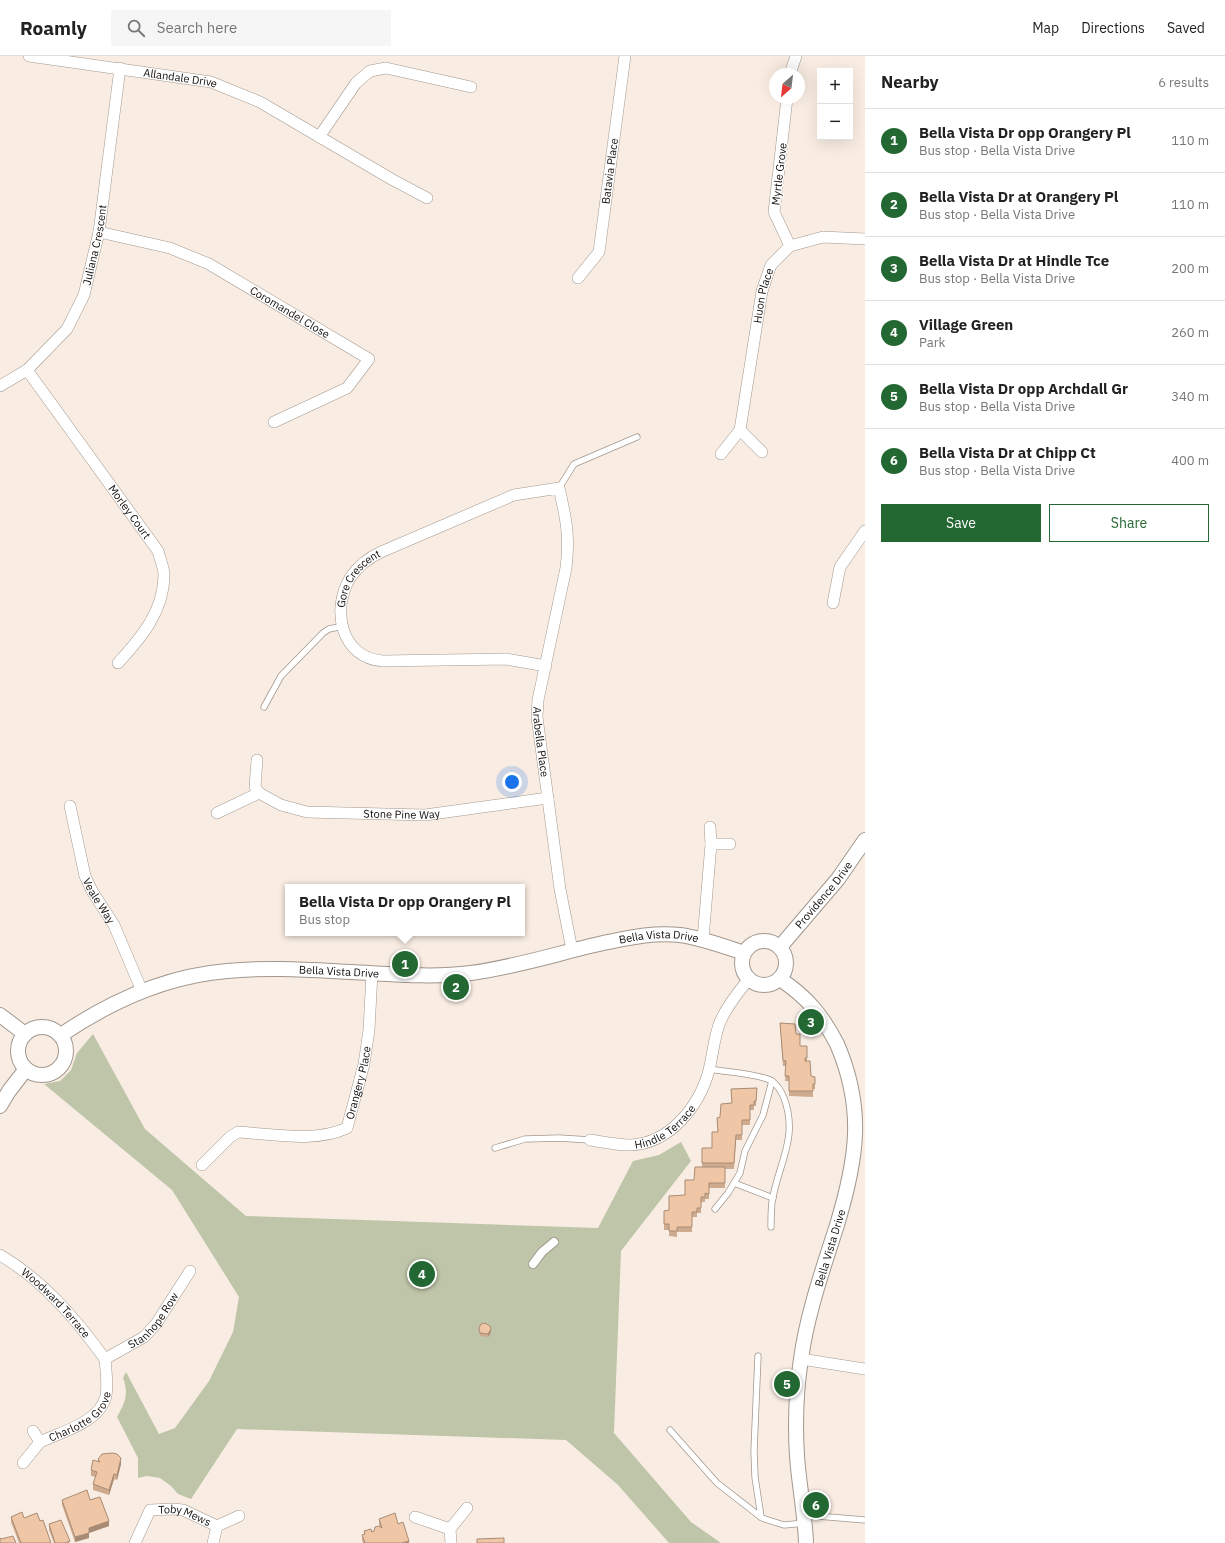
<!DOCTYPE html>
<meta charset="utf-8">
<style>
:root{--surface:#fff;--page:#f6f6f6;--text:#222;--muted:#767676;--line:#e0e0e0;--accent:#236732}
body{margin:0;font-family:"IBM Plex Sans",sans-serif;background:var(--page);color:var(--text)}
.controls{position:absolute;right:12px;top:12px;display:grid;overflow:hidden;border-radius:0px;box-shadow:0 4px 16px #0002}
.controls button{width:36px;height:36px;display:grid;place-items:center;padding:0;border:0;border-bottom:1px solid var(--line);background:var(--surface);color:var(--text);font:20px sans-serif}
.compass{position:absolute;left:769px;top:12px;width:36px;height:36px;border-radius:50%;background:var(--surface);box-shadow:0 4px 16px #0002;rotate:208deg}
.you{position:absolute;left:512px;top:726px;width:14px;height:14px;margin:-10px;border:3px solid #fff;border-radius:50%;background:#1a73e8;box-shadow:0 0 0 6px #1a73e833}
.badge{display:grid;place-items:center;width:26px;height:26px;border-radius:50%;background:var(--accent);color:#fff;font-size:13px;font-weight:700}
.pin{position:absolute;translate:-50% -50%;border:2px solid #fff;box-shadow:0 1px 4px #0006}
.popup{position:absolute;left:285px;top:828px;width:240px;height:52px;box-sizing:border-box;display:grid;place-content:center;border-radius:0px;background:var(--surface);filter:drop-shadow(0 1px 3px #0005);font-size:13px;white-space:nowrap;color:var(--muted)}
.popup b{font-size:15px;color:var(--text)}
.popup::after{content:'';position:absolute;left:50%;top:100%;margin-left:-8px;border:8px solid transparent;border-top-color:var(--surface)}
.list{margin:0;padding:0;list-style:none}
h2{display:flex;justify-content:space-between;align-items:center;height:52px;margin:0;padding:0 16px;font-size:17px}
h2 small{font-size:13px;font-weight:400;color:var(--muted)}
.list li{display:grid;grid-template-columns:26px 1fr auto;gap:12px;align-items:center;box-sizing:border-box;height:64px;padding:0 16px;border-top:1px solid var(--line)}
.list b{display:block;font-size:15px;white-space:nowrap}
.list p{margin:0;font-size:13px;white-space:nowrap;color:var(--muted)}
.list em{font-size:13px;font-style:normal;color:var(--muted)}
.actions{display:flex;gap:8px;padding:12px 16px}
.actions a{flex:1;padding:9px 0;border:1px solid var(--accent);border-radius:0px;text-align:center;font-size:14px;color:var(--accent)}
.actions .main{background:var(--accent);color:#fff}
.icon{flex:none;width:22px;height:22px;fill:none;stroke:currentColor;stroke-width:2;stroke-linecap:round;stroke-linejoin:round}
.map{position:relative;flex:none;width:865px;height:1487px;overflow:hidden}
header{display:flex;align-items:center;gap:24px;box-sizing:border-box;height:56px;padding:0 20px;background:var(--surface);border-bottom:1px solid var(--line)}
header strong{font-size:19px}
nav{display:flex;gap:22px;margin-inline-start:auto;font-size:14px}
.search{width:280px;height:36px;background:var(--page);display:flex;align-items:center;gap:10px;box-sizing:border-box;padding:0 14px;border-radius:0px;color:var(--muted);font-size:15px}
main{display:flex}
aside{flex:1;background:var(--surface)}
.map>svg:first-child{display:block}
.green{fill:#bfc5a8}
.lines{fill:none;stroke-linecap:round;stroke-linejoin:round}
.service-casing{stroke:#a2978e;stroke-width:7}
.pedestrian-casing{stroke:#a2978e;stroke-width:10}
.minor-casing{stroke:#a2978e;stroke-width:12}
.tertiary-casing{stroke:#a2978e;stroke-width:16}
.service{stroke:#fff;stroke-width:5.5}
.pedestrian{stroke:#fff;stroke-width:8}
.minor{stroke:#fff;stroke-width:11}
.tertiary{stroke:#fff;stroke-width:14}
.wall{fill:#ceab8f}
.shaded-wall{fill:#a88b74}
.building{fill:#f0c7a6;stroke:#a88b74}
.labels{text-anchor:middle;stroke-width:3;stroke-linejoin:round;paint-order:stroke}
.street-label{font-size:11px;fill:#110d0a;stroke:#fff}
</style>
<header>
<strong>Roamly</strong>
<div class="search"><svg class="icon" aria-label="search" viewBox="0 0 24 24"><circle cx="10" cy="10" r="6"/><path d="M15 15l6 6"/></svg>Search here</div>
<nav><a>Map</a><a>Directions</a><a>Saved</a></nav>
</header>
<main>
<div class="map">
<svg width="865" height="1487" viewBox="0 0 865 1487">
<rect width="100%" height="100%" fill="#f9ede3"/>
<path class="green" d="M93,978L145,1073L246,1160L598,1172L633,1105L659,1099L681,1086L691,1105L621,1195L614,1377L691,1466L721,1487H669L618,1429L566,1384L237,1373L191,1443L178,1438L171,1430L160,1422L147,1420L138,1422V1402L117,1361C125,1347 129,1338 123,1322L126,1316L159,1378L175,1372L209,1325L233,1276L239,1241L172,1134L44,1028L60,1025L71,1014L77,997Z"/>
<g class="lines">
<g class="service-casing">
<g id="service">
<path d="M559,432L574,408L637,381"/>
<path d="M264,651L281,620L323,577L329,573L343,570"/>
<path d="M709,1013C725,1016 760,1018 772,1025C777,1029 782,1037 784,1042C799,1082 778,1108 772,1146C771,1154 771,1163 771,1171"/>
<path d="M495,1092L525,1083L559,1082L590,1084"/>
<path d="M734,1127L773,1142"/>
<path d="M715,1153L728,1137L740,1117L745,1095L763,1059L772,1025"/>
<path d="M758,1300L754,1395L755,1421L761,1461"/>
<path d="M670,1374L717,1427L762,1462L784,1469L805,1467"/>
<path d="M805,1459L865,1464"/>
</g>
</g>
<g class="pedestrian-casing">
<path id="pedestrian" d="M533,1208L542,1196L554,1186"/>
</g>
<g class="minor-casing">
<g id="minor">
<path id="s1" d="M29,0L211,26L260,46L393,124L427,142"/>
<path d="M790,18L796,0"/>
<path d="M787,42L774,156L790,190"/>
<path d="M319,81L356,27L370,15L386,12L471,31"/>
<path id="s2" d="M99,176L170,192L209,208L369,303L347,332L274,366"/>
<path id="s3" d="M578,222L599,196L625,0"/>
<path id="s4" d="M27,314L158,495C160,503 164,512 164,519C164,555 141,582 118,607"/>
<path id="s5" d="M0,330L27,314L67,273L84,239L99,176L120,12"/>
<path d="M740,374L762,396"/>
<path id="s6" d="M721,398L740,374L762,235L771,209L790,190L823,181L865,183"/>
<path d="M833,547L840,511L865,475"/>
<path id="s7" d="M546,610L506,603L383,605C341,602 331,554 350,522C358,510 368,502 381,496L514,439L559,432C566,462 570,481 566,512L538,644L537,661L560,833L572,894"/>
<path id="s8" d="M257,704L255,731L259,737L281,749L307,756L425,759L548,742"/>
<path id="s9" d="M70,750L85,820L92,835L114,869L142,935"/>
<path d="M217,757L259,737"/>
<path d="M711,788H730"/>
<path d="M703,883L711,788L710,771"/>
<path id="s10" d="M590,1084C603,1086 617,1089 630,1089C670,1088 700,1049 709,1014C713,998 714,981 720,966C727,950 738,936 749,923"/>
<path id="s11" d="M202,1109L230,1081L238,1076C274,1078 314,1087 347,1072L364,1008L369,974L372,917"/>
<path id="s12" d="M0,1199C44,1225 75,1262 105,1303"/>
<path id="s13" d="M105,1303L144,1281L156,1268L190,1215"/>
<path d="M801,1303L865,1313"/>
<path id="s14" d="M33,1375L40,1386C62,1376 100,1366 106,1340C108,1328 106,1315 105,1303"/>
<path d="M23,1407L40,1386"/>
<path d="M415,1461L450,1473"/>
<path d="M217,1470L239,1460"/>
<path id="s15" d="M135,1487L150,1454L173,1453L183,1454L217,1470L213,1487"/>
<path d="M451,1487L450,1473L467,1452"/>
</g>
</g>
<g class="tertiary-casing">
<g id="tertiary">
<circle cx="764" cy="907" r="22"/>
<path id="s16" d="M780,891L838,823L865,784"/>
<path d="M780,923C807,941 822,959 837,988C865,1053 857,1103 837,1169C823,1213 807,1258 801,1303C796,1335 795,1368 797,1400C799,1429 805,1458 806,1487"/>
<path d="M0,959L25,978"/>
<circle cx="42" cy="995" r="24"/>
<path id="s17" d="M61,979C111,945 166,920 227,915C268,911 310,914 351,916C391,918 432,922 471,917C516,911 559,897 603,887C628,882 653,876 680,879C702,882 723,890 744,897"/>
<path d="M0,1050L9,1035L26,1013"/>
</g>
</g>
<use href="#service" class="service"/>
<use href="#pedestrian" class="pedestrian"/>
<use href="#minor" class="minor"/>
<use href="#tertiary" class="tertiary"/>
</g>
<g class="wall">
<path d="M780,967L796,978L800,990H807V1005L811,1020L815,1021V1033H813V1041L789,1040V1025H785L786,1010H783Z"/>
<path d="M757,1032L756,1050H754V1054H750V1069H742V1084H736L734,1113H725V1132H709V1143H705V1146H701V1157H697V1161H692V1176H677V1181L669,1180V1174H664V1155L669,1154L685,1139L694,1124L702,1111V1092H712L718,1076L717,1062L720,1061L732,1047L731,1033Z"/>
<path d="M479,1272L491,1276L488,1281L480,1280L479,1274Z"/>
<path d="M98,1403L121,1408L117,1424L114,1423L109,1439L93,1434V1428L96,1421L91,1420V1414L98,1406Z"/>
<path d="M62,1444H90L109,1470L89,1477V1482L75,1486L62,1449Z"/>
<path d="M11,1461L24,1462L40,1465L51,1487H19L11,1466Z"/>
<path d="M379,1463L398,1468L409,1487H363L362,1484V1479H364V1475H374L380,1471L379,1468Z"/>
<path d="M49,1468L70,1487H54L49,1474Z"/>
</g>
<g class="shaded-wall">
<path d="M491,1273V1276L488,1281V1278Z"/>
<path d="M121,1402V1408L117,1424V1419Z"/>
<path d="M114,1418V1423L109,1439V1434Z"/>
<path d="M109,1465V1470L89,1477V1472Z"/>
<path d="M89,1477V1482L75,1486V1481Z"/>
<path d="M409,1485V1487H402Z"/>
</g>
<g class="building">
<path d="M780,967L795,968L796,978H800V990H807V1002H805V1005H810L811,1020L815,1021V1028H813V1035H789V1020H785L786,1005L783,1004Z"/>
<path d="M757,1032L756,1045H754V1049H750V1064H742V1079H736L734,1107H702V1092H712V1076H718L717,1062L720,1061L721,1048L732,1047L731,1033Z"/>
<path d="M695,1111H725V1127H709V1138L705,1137V1141H701V1152H697V1156H692V1171H677V1175H669V1168H664V1155L669,1154V1140L685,1139V1124H694Z"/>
<path d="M485,1267L490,1270L491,1273L488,1278L480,1277L479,1272L481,1268Z"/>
<path d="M113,1397L117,1398L121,1402L117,1419L114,1418L109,1434L93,1428L97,1416L91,1414L93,1404L100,1406L98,1403L102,1398Z"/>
<path d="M87,1434L90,1444L100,1441L109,1465L89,1472V1477L75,1481L62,1444Z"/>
<path d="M22,1456L24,1462L37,1457L40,1465L43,1464L51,1487H21L11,1461Z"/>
<path d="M395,1457L398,1468L403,1466L409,1485L402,1487H365L362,1479L365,1478L364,1475L371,1473L372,1476L374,1475L375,1471L379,1470L382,1472L379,1463Z"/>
<path d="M61,1464L70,1485L65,1487H55L49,1468Z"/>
<path d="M13,1480L16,1487H0V1482L1,1483Z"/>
<path d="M504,1482V1487H477V1483Z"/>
</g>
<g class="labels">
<g class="street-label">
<text dy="4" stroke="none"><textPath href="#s1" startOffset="153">Allandale Drive</textPath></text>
<text dy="4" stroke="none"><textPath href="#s3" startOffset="115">Batavia Place</textPath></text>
<text transform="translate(779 118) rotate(-83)" y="4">Myrtle Grove</text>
<text dy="4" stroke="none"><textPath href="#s5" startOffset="178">Juliana Crescent</textPath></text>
<text dy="4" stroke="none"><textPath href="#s6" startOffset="167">Huon Place</textPath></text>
<text dy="4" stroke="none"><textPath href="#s2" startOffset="209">Coromandel Close</textPath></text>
<text dy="4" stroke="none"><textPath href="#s4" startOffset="175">Morley Court</textPath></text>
<text dy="4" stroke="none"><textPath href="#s7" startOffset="275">Gore Crescent</textPath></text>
<text dy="4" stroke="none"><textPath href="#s7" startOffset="760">Arabella Place</textPath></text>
<text dy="4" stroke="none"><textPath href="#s8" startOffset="181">Stone Pine Way</textPath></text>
<text dy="4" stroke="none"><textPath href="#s16" startOffset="68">Providence Drive</textPath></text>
<text dy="4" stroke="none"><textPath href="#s9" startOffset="100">Veale Way</textPath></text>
<text dy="4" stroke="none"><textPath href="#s17" startOffset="616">Bella Vista Drive</textPath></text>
<text dy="4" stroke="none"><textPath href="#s17" startOffset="292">Bella Vista Drive</textPath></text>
<text dy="4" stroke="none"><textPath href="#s11" startOffset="206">Orangery Place</textPath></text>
<text dy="4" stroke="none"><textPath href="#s10" startOffset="81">Hindle Terrace</textPath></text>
<text transform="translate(830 1192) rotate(-73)" y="4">Bella Vista Drive</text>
<text dy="4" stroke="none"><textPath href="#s12" startOffset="74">Woodward Terrace</textPath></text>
<text dy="4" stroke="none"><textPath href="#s13" startOffset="63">Stanhope Row</textPath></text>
<text dy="4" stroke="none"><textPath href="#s14" startOffset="62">Charlotte Grove</textPath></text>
<text dy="4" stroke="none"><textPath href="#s15" startOffset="72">Toby Mews</textPath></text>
</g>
</g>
</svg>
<div class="controls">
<button>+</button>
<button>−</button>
</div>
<svg class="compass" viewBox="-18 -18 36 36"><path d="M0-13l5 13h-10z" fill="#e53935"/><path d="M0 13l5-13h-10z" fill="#767676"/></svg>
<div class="you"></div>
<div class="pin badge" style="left:405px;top:908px">1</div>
<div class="popup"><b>Bella Vista Dr opp Orangery Pl</b>Bus stop</div>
<div class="pin badge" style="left:456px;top:931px">2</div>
<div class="pin badge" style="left:811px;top:966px">3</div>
<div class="pin badge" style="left:422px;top:1218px">4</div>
<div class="pin badge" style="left:787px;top:1328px">5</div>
<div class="pin badge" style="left:816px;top:1449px">6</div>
</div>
<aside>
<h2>Nearby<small>6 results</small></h2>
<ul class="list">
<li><span class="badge">1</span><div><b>Bella Vista Dr opp Orangery Pl</b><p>Bus stop · Bella Vista Drive</p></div><em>110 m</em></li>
<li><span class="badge">2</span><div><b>Bella Vista Dr at Orangery Pl</b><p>Bus stop · Bella Vista Drive</p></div><em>110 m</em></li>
<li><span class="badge">3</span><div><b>Bella Vista Dr at Hindle Tce</b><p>Bus stop · Bella Vista Drive</p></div><em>200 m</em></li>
<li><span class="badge">4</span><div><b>Village Green</b><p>Park</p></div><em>260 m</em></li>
<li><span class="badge">5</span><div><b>Bella Vista Dr opp Archdall Gr</b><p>Bus stop · Bella Vista Drive</p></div><em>340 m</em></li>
<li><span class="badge">6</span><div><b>Bella Vista Dr at Chipp Ct</b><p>Bus stop · Bella Vista Drive</p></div><em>400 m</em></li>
</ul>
<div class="actions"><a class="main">Save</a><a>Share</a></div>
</aside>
</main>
